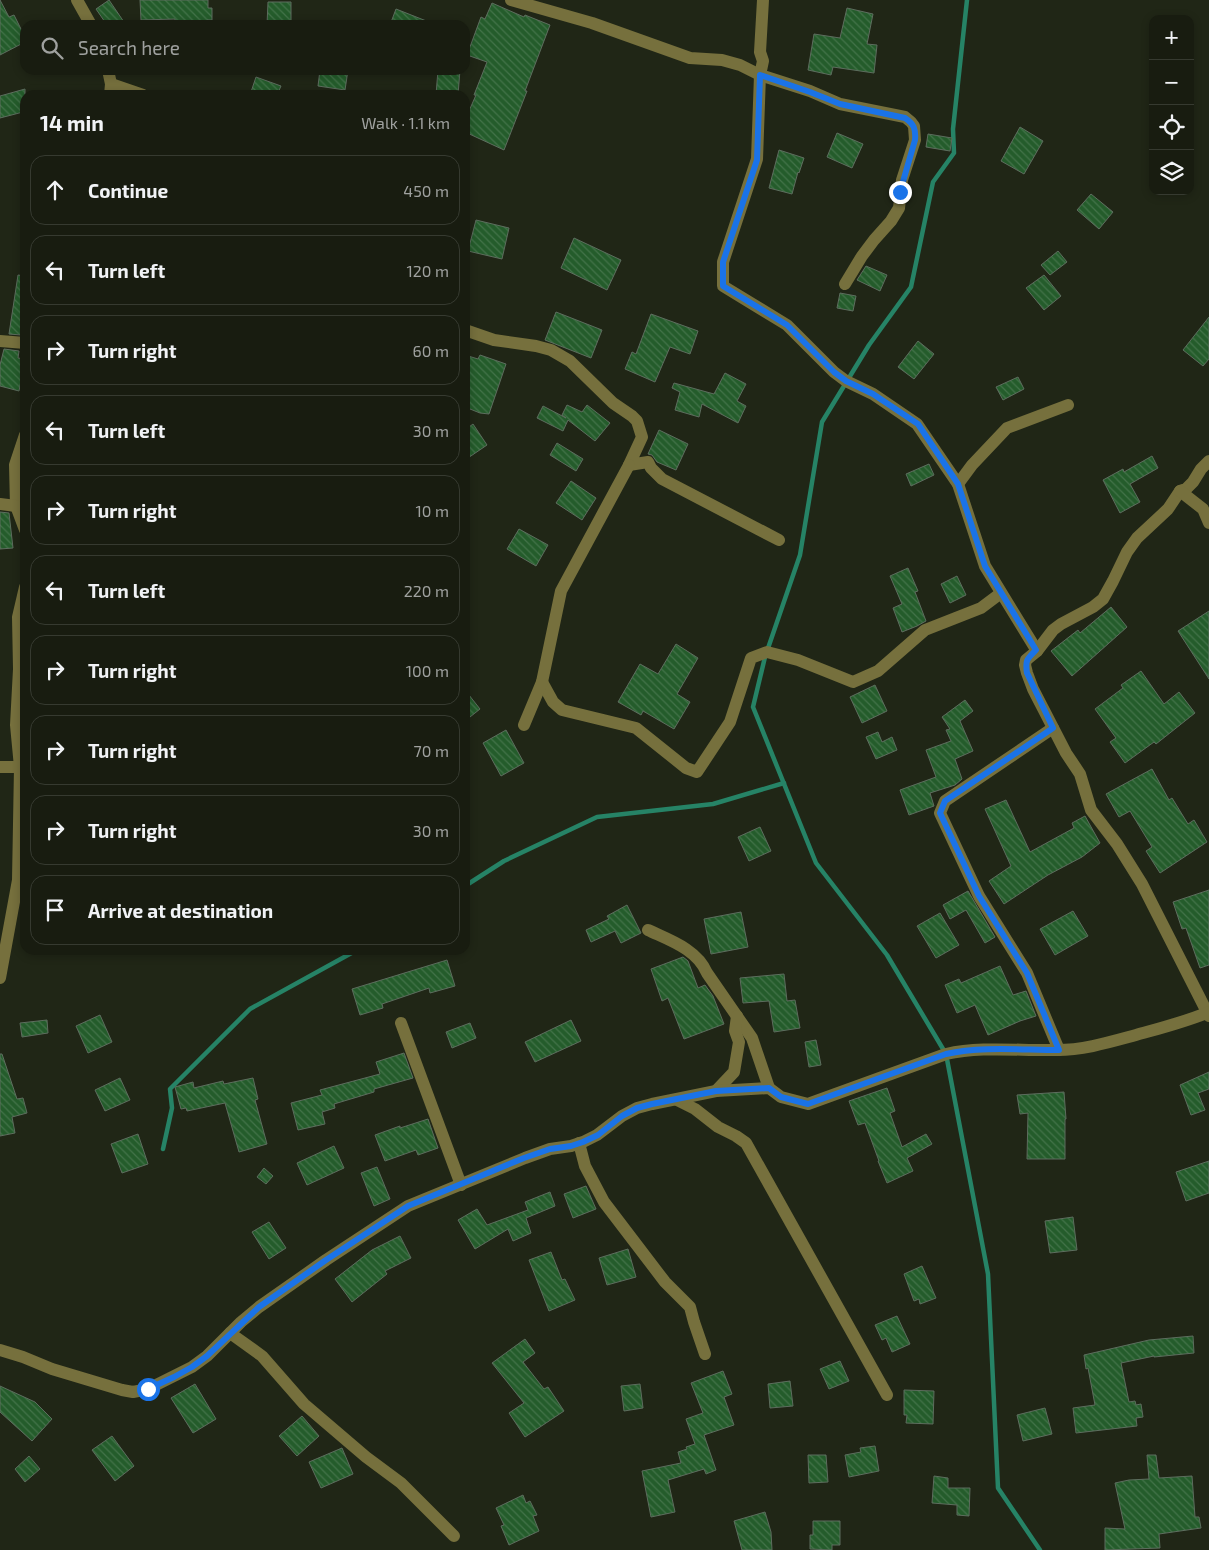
<!DOCTYPE html>
<meta charset="utf-8">
<style>
:root{--surface:#181c10;--page:#25291e;--text:#f1f3f6;--muted:#9fa19f;--line:#363a30}
body{margin:0;font-family:"Exo 2",sans-serif;background:var(--page);color:var(--text)}
.controls{position:absolute;right:15px;top:15px;display:grid;overflow:hidden;border-radius:10px;box-shadow:0 2px 8px #0003}
.controls button{width:45px;height:45px;display:grid;place-items:center;padding:0;border:0;border-bottom:1px solid var(--line);background:var(--surface);color:var(--text);font:25px sans-serif}
.stop{position:absolute;width:15px;height:15px;margin:-11px;border:4px solid #1a73e8;border-radius:50%;background:#fff}
.stop.end{background:#1a73e8;border-color:#fff;box-shadow:0 1px 5px #0008}
.list{margin:0;padding:0;list-style:none}
h2{display:flex;justify-content:space-between;align-items:center;height:65px;margin:0;padding:0 20px;font-size:21px}
h2 small{font-size:16px;font-weight:400;color:var(--muted)}
.list li{display:grid;grid-template-columns:32px 1fr auto;gap:15px;align-items:center;box-sizing:border-box;height:70px;margin:0 10px 10px;padding:0 10px;border:1px solid var(--line);border-radius:15px}
.list b{display:block;font-size:19px;white-space:nowrap}
.list em{font-size:16px;font-style:normal;color:var(--muted)}
.icon{flex:none;width:28px;height:28px;fill:none;stroke:currentColor;stroke-width:2;stroke-linecap:round;stroke-linejoin:round}
.map{position:relative;flex:none;width:1209px;height:1550px;overflow:hidden}
.search{position:absolute;background:var(--surface);box-shadow:0 2px 8px #0003;left:20px;top:20px;width:450px;height:55px;display:flex;align-items:center;gap:12px;box-sizing:border-box;padding:0 18px;border-radius:15px;color:var(--muted);font-size:19px}
.panel{position:absolute;background:var(--surface);box-shadow:0 2px 8px #0003;left:20px;top:90px;width:450px;height:865px;border-radius:15px}
.map>svg:first-child{display:block}
.lines{fill:none;stroke-linecap:round;stroke-linejoin:round}
.stream{stroke:#268366;stroke-width:4.5}
.building{fill:url(#building-back-hatch);stroke:#5d6d5e}
.minor{stroke:#76703d;stroke-width:12}
.route{stroke:#1a73e8;stroke-width:6}
</style>
<div class="map">
<svg width="1209" height="1550" viewBox="0 0 1209 1550">
<defs>
<pattern id="building-back-hatch" width="6" height="6" patternUnits="userSpaceOnUse" patternTransform="scale(1.25)"><rect width="6" height="6" fill="#245c2b"/><path d="M-1 5l2 2M0 0l6 6M5-1l2 2" fill="none" stroke="#437349"/></pattern>
</defs>
<rect width="100%" height="100%" fill="#202616"/>
<g class="lines">
<g class="stream">
<path d="M967,0L953,129L954,153L933,182L911,287L869,345L822,422L800,555L765,657L753,707L816,863L887,955L946,1054L988,1274L998,1488L1040,1550"/>
<path d="M465,886L504,861L597,817L713,804L784,783"/>
<path d="M163,1149L172,1108L170,1089L250,1009L357,950"/>
</g>
</g>
<g class="building">
<path d="M0,0L9,17L14,15L25,37V42L0,55Z"/>
<path d="M109,0L126,25H107L96,9Z"/>
<path d="M140,0H208V8H212V20H207V25H175V19L141,20Z"/>
<path d="M268,2H291V25H267Z"/>
<path d="M492,3L524,17L525,15L550,25L525,91H527L504,150L465,132V120L476,95H474L487,62L467,55L481,17L485,19Z"/>
<path d="M847,8L873,14L867,44L877,45L874,73L833,67L831,75L808,70L814,34L840,38Z"/>
<path d="M396,9L434,24V25H390Z"/>
<path d="M320,70H348L345,90L318,86Z"/>
<path d="M438,70H460L458,95H436Z"/>
<path d="M256,77L281,86L277,95H250Z"/>
<path d="M25,89V101L21,102L23,112L0,118V96Z"/>
<path d="M1020,127L1043,141L1024,174L1001,161Z"/>
<path d="M837,133L863,144L852,168L827,157Z"/>
<path d="M928,134L952,138L950,151L926,147Z"/>
<path d="M779,150L804,158L799,173L798,172L792,194L769,188Z"/>
<path d="M1091,194L1113,212L1099,229L1077,210Z"/>
<path d="M476,220L509,228L502,259L468,251Z"/>
<path d="M574,238L621,260L607,290L561,268Z"/>
<path d="M1058,251L1067,262L1050,275L1041,265Z"/>
<path d="M866,266L887,275L880,291L857,280Z"/>
<path d="M18,275L25,276V313L21,335L9,334Z"/>
<path d="M1044,275L1061,296L1044,310L1026,288Z"/>
<path d="M840,293L856,296L853,311L837,308Z"/>
<path d="M556,312L602,330L591,358L545,340Z"/>
<path d="M651,314L698,331L690,354L670,347L655,382L625,369L632,352L636,354Z"/>
<path d="M1209,317V359L1203,366L1183,350Z"/>
<path d="M918,341L934,354L914,379L898,367Z"/>
<path d="M4,349L19,351L18,358L25,359L19,391L0,386V365Z"/>
<path d="M465,355L478,359L480,355L506,364L489,414L480,413L465,407Z"/>
<path d="M725,373L746,384L737,401L746,406L738,423L702,404L699,417L675,410L680,392L672,388L674,383L714,394Z"/>
<path d="M1018,377L1024,389L1003,400L996,387Z"/>
<path d="M567,405L582,412L587,405L610,423L595,441L568,420L563,431L537,418L543,406L566,418L562,415Z"/>
<path d="M473,424L487,445L465,460V430Z"/>
<path d="M659,430L688,444L676,470L657,462L652,455L648,454Z"/>
<path d="M557,443L583,459L576,471L550,455Z"/>
<path d="M1152,456L1158,468L1130,484L1140,502L1120,513L1103,480L1123,469L1124,472Z"/>
<path d="M929,464L934,475L911,486L906,474Z"/>
<path d="M571,481L596,498L582,520L556,503Z"/>
<path d="M0,512L9,513L13,548L0,549Z"/>
<path d="M519,529L548,545L536,566L507,549Z"/>
<path d="M908,568L918,591L915,592L926,621L917,626L902,632L893,608L902,604L890,576Z"/>
<path d="M957,576L966,595L950,603L941,584Z"/>
<path d="M1111,607L1127,627L1072,676L1051,651L1078,630L1080,633Z"/>
<path d="M1209,611V679L1178,631Z"/>
<path d="M676,644L698,658L677,694L690,702L674,729L643,711L641,715L618,702L640,664L658,674Z"/>
<path d="M1141,671L1164,704L1179,692L1195,713L1156,744L1154,742L1125,763L1110,742L1116,738L1095,709L1123,688L1121,685Z"/>
<path d="M875,685L887,711L862,723L850,697Z"/>
<path d="M465,690L480,709L465,721Z"/>
<path d="M965,700L973,711L960,721L973,751L955,759L962,779L955,785L930,793L934,806L909,815L900,790L936,777L926,750L951,741L946,730L950,729L942,717Z"/>
<path d="M506,730L524,763L501,776L483,743Z"/>
<path d="M878,732L882,742L892,737L897,750L876,759L866,737Z"/>
<path d="M1152,769L1169,800L1172,798L1188,824L1194,820L1207,842L1160,873L1146,851L1152,847L1130,811L1119,817L1106,794Z"/>
<path d="M1006,800L1030,852L1074,828L1072,823L1085,816L1100,843L1082,857L1048,875L1004,904L989,881L1011,866L985,809Z"/>
<path d="M760,827L771,851L749,861L738,837Z"/>
<path d="M1209,890V965L1200,968L1186,928L1182,929L1173,902Z"/>
<path d="M968,891L995,937L985,943L966,910L950,919L943,905Z"/>
<path d="M627,905L641,933L621,943L615,931L591,942L586,930L609,919L607,916Z"/>
<path d="M1073,911L1088,936L1055,955L1040,929Z"/>
<path d="M741,912L748,947L711,954L704,919Z"/>
<path d="M940,913L959,945L936,958L917,926Z"/>
<path d="M683,957L688,961L698,988L705,985L713,996L724,1024L684,1039L668,998L662,1001L651,969Z"/>
<path d="M447,960L455,986L430,993L429,988L382,1004L383,1008L360,1015L352,989Z"/>
<path d="M1000,966L1013,995L1026,991L1036,1016L1020,1021L988,1035L975,1005L957,1013L945,985L959,979L961,983Z"/>
<path d="M784,974L787,1001L795,1000L800,1028L774,1032L769,1001L743,1003L740,978Z"/>
<path d="M100,1015L112,1042L88,1053L76,1026Z"/>
<path d="M47,1020L48,1033L22,1037L20,1023Z"/>
<path d="M571,1020L581,1041L535,1062L525,1042Z"/>
<path d="M470,1023L476,1038L452,1048L446,1032Z"/>
<path d="M816,1040L821,1065L809,1067L805,1042Z"/>
<path d="M404,1053L413,1078L374,1089V1092L334,1104L335,1108L322,1112L325,1124L298,1130L291,1103L322,1095L320,1090L380,1074L376,1062Z"/>
<path d="M0,1054H2L17,1099L23,1098L27,1113L12,1117L15,1133L0,1136Z"/>
<path d="M1209,1072V1089L1198,1093L1205,1110L1191,1115L1180,1085Z"/>
<path d="M120,1078L130,1100L105,1111L95,1090Z"/>
<path d="M253,1078L258,1099L255,1100L267,1144L239,1152L225,1103L187,1111L186,1108L181,1109L175,1087L193,1082L194,1088L223,1081L224,1084Z"/>
<path d="M887,1088L895,1111L890,1113L902,1147L926,1134L932,1144L907,1158L913,1171L887,1183L878,1161H879L865,1123L858,1125L849,1101Z"/>
<path d="M1064,1092L1066,1119H1065V1159H1027L1028,1113L1020,1114L1017,1095Z"/>
<path d="M428,1119L438,1148L418,1155L416,1150L385,1161L375,1135L400,1126V1128Z"/>
<path d="M138,1134L148,1164L122,1173L111,1144Z"/>
<path d="M334,1146L344,1168L307,1185L297,1163Z"/>
<path d="M1209,1161V1193L1186,1201L1176,1172Z"/>
<path d="M377,1167L390,1199L374,1206L361,1173Z"/>
<path d="M264,1168L273,1176L266,1184L257,1177Z"/>
<path d="M586,1186L596,1209L573,1218L564,1194Z"/>
<path d="M550,1192L555,1206L526,1218L531,1233L513,1241L508,1229L475,1249L458,1220L477,1209L487,1225L528,1210L525,1202Z"/>
<path d="M1073,1217L1077,1250L1050,1253L1045,1221Z"/>
<path d="M269,1222L286,1248L269,1259L252,1232Z"/>
<path d="M400,1236L411,1258L385,1271L387,1274L352,1302L335,1279L372,1250Z"/>
<path d="M628,1249L636,1277L607,1285L599,1258Z"/>
<path d="M551,1252L562,1280L565,1279L575,1300L549,1311L529,1260Z"/>
<path d="M922,1266L936,1298L920,1304L919,1299L914,1301L904,1274Z"/>
<path d="M897,1316L910,1344L892,1352L886,1338L882,1340L875,1325Z"/>
<path d="M1193,1336L1194,1353L1154,1357V1356L1121,1363L1129,1402L1135,1401L1136,1405L1141,1404L1143,1417L1136,1418L1137,1426L1076,1433L1073,1408L1095,1405L1088,1368L1086,1369L1084,1355L1149,1340Z"/>
<path d="M525,1339L535,1353L523,1362L544,1389L548,1387L564,1411L525,1437L509,1413L524,1403L492,1363Z"/>
<path d="M840,1361L849,1381L829,1389L820,1369Z"/>
<path d="M723,1371L732,1394L724,1397L734,1425L704,1435L716,1470L706,1474L704,1469L668,1480L675,1512L651,1517L642,1471L681,1463L678,1452L687,1449L686,1447L695,1444L686,1419L703,1413L691,1383Z"/>
<path d="M790,1381L793,1406L770,1408L768,1384Z"/>
<path d="M195,1384L216,1419L193,1433L171,1398Z"/>
<path d="M640,1384L643,1408L624,1411L621,1386Z"/>
<path d="M0,1386L35,1402L52,1419L32,1441L0,1412Z"/>
<path d="M904,1390L934,1391L933,1424L906,1423L907,1415H904Z"/>
<path d="M1045,1408L1052,1434L1023,1441L1017,1415Z"/>
<path d="M302,1416L319,1436L297,1456L279,1436Z"/>
<path d="M112,1436L134,1466L115,1481L92,1450Z"/>
<path d="M875,1446L879,1471L849,1477L845,1455L861,1452L860,1448Z"/>
<path d="M342,1448L353,1474L321,1488L309,1462Z"/>
<path d="M808,1455H826L828,1482L809,1483Z"/>
<path d="M1147,1455H1156L1159,1478L1192,1476L1195,1517H1199L1201,1528L1159,1534L1160,1548L1105,1550V1528L1125,1529L1115,1483L1129,1480L1149,1479Z"/>
<path d="M29,1456L40,1469L25,1482L15,1469Z"/>
<path d="M934,1476L948,1478V1488H970L969,1516L957,1515V1505L932,1503Z"/>
<path d="M523,1495L526,1503L530,1501L537,1515L533,1516L539,1531L509,1545L501,1526L504,1525L496,1508Z"/>
<path d="M765,1512L771,1532L772,1550H742L734,1521Z"/>
<path d="M813,1521H840V1545H832V1550L810,1549V1535H813Z"/>
</g>
<g class="lines">
<g class="minor">
<path d="M77,0L91,25"/>
<path d="M511,0L592,23L690,58L722,60L740,65L760,75L810,91L840,104L905,117L911,122L914,126L915,140L902,180L899,208L891,221L874,240L862,256L845,284"/>
<path d="M763,0L760,52L763,61L760,75L757,159L723,262V286L787,325L834,372L846,381L873,394L917,424L958,484L985,566L1037,651"/>
<path d="M108,70L111,84L110,95"/>
<path d="M111,84L143,95"/>
<path d="M465,330L494,340L536,346L551,350L570,361L613,403L632,416L637,421L642,437L629,465L648,462L651,468L662,479L779,540"/>
<path d="M0,341L25,343"/>
<path d="M25,435L15,465L16,506L25,530"/>
<path d="M1209,461L1201,469L1193,482L1186,489L1180,491L1168,509L1137,538L1127,552L1113,581L1103,599L1093,607L1061,624L1053,630L1037,651L1026,660L1025,665L1027,673L1033,689L1066,753L1080,774L1091,810L1117,844L1142,884L1209,1016"/>
<path d="M958,484L972,465L1007,428L1068,405"/>
<path d="M1180,491L1203,509L1209,523"/>
<path d="M0,504L16,506"/>
<path d="M542,682L553,702L562,710L636,728L686,768L697,772L730,722L751,658L767,652L798,660L853,682L878,671L925,630L981,608L1001,593"/>
<path d="M524,725L542,682L561,591L629,465"/>
<path d="M1053,728L945,801L940,813L979,896L1027,973L1059,1050"/>
<path d="M0,767H20"/>
<path d="M648,930C669,940 697,949 707,973L752,1038L769,1088"/>
<path d="M0,978L18,880L20,767L16,725L19,669L18,617L25,587"/>
<path d="M401,1023L461,1185"/>
<path d="M716,1091L734,1072L739,1042L735,1031L737,1016"/>
<path d="M677,1100L695,1109L718,1127L736,1136L746,1143L887,1395"/>
<path d="M579,1143L585,1166L604,1202L665,1282L690,1307L694,1322L705,1354"/>
<path d="M230,1333L262,1356L304,1404L366,1457L401,1483L454,1536"/>
<path d="M0,1350L23,1357L52,1369L122,1390L133,1392L148,1389L192,1367L207,1356L241,1322L259,1307L326,1260L408,1206L525,1158L550,1149L571,1146L583,1142L597,1135L622,1116L637,1108L652,1104L716,1091L769,1088L781,1097L808,1104L946,1054C982,1046 1020,1051 1057,1050C1084,1050 1110,1042 1136,1035C1161,1028 1185,1022 1209,1012"/>
</g>
</g>
<g class="lines">
<path class="route" d="M148,1389L174,1377L192,1367L207,1356L259,1307L326,1260L408,1206L524,1158L550,1149L571,1146L583,1142L598,1135L622,1116L637,1108L652,1104L716,1091L769,1088L781,1097L808,1104L946,1054C982,1046 1021,1050 1059,1050L1027,973L979,896L940,813L945,801L1053,728L1027,673C1025,660 1027,659 1036,650L985,566L958,484L918,424L873,394L846,381L834,372L787,325L723,286V262L757,160L760,75L810,92L840,104L905,118C914,124 916,129 915,140L900,192"/>
</g>
</svg>
<div class="controls">
<button>+</button>
<button>−</button>
<button><svg class="icon" aria-label="locate" viewBox="0 0 24 24"><circle cx="12" cy="12" r="6"/><path d="M12 2v4M12 18v4M2 12h4M18 12h4"/></svg></button>
<button><svg class="icon" aria-label="layers" viewBox="0 0 24 24"><path d="M12 4l9 5-9 5-9-5zM3 14l9 5 9-5"/></svg></button>
</div>
<div class="stop" style="left:148px;top:1389px"></div>
<div class="stop end" style="left:900px;top:192px"></div>
<div class="search"><svg class="icon" aria-label="search" viewBox="0 0 24 24"><circle cx="10" cy="10" r="6"/><path d="M15 15l6 6"/></svg>Search here</div>
<section class="panel">
<h2>14 min<small>Walk · 1.1 km</small></h2>
<ul class="list">
<li><svg class="icon" aria-label="ahead" viewBox="0 0 24 24"><path d="M12 20V5M6 11l6-6 6 6"/></svg><div><b>Continue</b></div><em>450 m</em></li>
<li><svg class="icon" aria-label="left" viewBox="0 0 24 24"><path d="M17 20v-9H6M10 6l-5 5 5 5"/></svg><div><b>Turn left</b></div><em>120 m</em></li>
<li><svg class="icon" aria-label="right" viewBox="0 0 24 24"><path d="M7 20v-9h11M14 6l5 5-5 5"/></svg><div><b>Turn right</b></div><em>60 m</em></li>
<li><svg class="icon" aria-label="left" viewBox="0 0 24 24"><path d="M17 20v-9H6M10 6l-5 5 5 5"/></svg><div><b>Turn left</b></div><em>30 m</em></li>
<li><svg class="icon" aria-label="right" viewBox="0 0 24 24"><path d="M7 20v-9h11M14 6l5 5-5 5"/></svg><div><b>Turn right</b></div><em>10 m</em></li>
<li><svg class="icon" aria-label="left" viewBox="0 0 24 24"><path d="M17 20v-9H6M10 6l-5 5 5 5"/></svg><div><b>Turn left</b></div><em>220 m</em></li>
<li><svg class="icon" aria-label="right" viewBox="0 0 24 24"><path d="M7 20v-9h11M14 6l5 5-5 5"/></svg><div><b>Turn right</b></div><em>100 m</em></li>
<li><svg class="icon" aria-label="right" viewBox="0 0 24 24"><path d="M7 20v-9h11M14 6l5 5-5 5"/></svg><div><b>Turn right</b></div><em>70 m</em></li>
<li><svg class="icon" aria-label="right" viewBox="0 0 24 24"><path d="M7 20v-9h11M14 6l5 5-5 5"/></svg><div><b>Turn right</b></div><em>30 m</em></li>
<li><svg class="icon" aria-label="arrive" viewBox="0 0 24 24"><path d="M6 21V4h12l-3 4 3 4H6"/></svg><div><b>Arrive at destination</b></div></li>
</ul>
</section>
</div>
